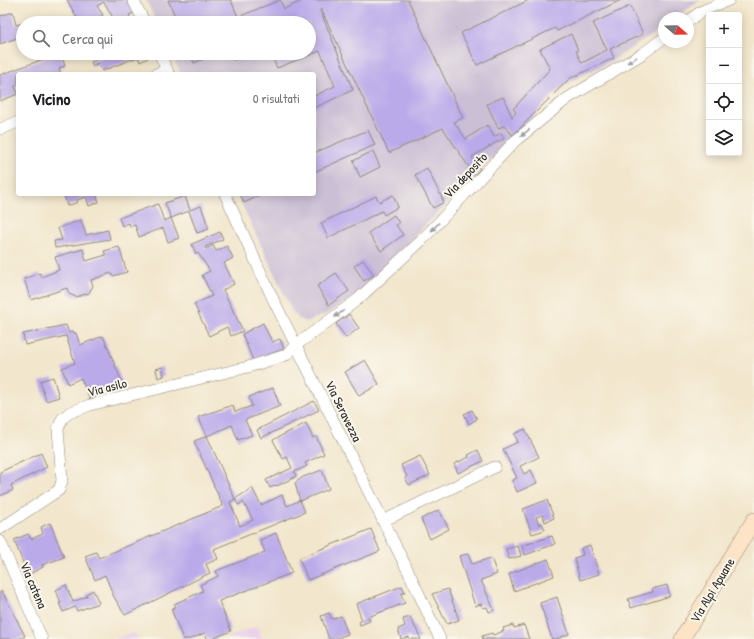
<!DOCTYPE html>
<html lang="it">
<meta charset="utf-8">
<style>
:root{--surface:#fff;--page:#f2f2f2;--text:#202124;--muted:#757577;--line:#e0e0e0}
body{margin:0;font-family:"Patrick Hand",sans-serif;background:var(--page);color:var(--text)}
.controls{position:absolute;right:12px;top:12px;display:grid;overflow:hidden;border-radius:4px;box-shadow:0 2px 10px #0003}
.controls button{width:36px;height:36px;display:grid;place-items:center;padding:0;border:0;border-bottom:1px solid var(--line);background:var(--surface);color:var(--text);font:20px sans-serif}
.compass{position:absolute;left:658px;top:12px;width:36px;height:36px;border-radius:50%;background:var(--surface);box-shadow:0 2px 10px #0003;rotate:110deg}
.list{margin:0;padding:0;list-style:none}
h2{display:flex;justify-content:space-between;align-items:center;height:52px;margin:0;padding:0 16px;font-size:17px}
h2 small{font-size:13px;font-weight:400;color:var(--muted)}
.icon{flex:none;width:22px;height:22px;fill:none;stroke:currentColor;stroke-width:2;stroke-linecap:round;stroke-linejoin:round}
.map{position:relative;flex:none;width:754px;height:639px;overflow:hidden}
.search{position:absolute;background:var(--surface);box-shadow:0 2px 10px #0003;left:16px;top:16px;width:300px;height:44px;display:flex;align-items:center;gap:10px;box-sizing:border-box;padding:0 14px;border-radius:22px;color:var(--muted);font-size:15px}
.panel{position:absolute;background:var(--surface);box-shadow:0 2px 10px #0003;left:16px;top:72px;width:300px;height:124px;border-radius:4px}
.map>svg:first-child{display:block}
.built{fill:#ebd1eb}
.industrial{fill:#cbbfd5}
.building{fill:#bbaaea}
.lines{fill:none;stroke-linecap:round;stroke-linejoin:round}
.minor-casing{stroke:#8e887c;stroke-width:12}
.secondary-casing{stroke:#8e887c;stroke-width:16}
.minor{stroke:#fff;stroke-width:11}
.secondary{stroke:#fee4c6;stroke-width:15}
.oneway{fill:#a0a0a0}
.labels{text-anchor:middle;stroke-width:4;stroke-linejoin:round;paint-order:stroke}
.street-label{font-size:13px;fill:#2b2b2b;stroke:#fbf7ec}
</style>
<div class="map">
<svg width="754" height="639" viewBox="0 0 754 639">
<rect width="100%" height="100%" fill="#fbf7ec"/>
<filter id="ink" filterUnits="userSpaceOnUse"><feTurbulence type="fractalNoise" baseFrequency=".025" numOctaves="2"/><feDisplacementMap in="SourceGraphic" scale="8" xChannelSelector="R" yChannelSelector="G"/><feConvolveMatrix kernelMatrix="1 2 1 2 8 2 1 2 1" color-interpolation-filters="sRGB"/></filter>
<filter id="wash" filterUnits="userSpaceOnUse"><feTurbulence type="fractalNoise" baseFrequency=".012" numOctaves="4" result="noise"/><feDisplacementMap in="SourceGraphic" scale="16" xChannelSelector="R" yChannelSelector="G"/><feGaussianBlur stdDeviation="0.9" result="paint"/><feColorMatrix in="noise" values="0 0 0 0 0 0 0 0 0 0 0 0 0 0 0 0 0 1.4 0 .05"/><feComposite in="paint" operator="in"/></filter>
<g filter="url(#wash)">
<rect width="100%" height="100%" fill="#f2e6cc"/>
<g class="built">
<path d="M257,626L263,639H224Z"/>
<path d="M134,632L138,639H115Z"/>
</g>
<path class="industrial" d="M146,0H700L675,18H664V26L656,32L610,62L573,80L556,93L376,275L350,300L326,314L306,322L299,319L292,311L237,194H314V74H181L171,53H309V23H157Z"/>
<g id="blocks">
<g class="building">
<path d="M67,0H127L134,13L129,15L133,23H116L104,2L97,6L103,15L89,23H80Z"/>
<path d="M168,0H231L238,17L280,0L284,9L304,0H408L463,118L454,122L466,139L487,125L494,137L501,133L504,139L497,142L472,157L480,169L474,175L443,128L389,153L321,9L320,10L353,90L314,108V96L335,86L320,51L277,68L270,53H309V23H178Z"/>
<path d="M529,0H621L557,31L555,28L477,65L461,33Z"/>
<path d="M630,6L643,34L610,49L614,58L569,79L513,135L504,126L498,128L487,104L503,97L512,117L516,112L513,109L550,69L540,49L571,34L578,50L576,51L582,63L607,50L593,23Z"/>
<path d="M13,12L16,25L23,23V36L0,44V16Z"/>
<path d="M42,17L44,23H24Z"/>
<path d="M42,53H61L65,66L59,68L61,74H18V85L15,86L18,94L0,101V75L44,59Z"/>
<path d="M107,53H146L148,58L140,62L138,57L102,71L98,63L93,66L91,62L108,55Z"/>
<path d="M190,53H217L194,63Z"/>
<path d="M229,53H250L233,60Z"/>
<path d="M368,130L375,145L314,172V153Z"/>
<path d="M373,151L380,167L360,177L353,161Z"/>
<path d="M427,168L444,202L433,208L415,175Z"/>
<path d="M68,194H96L99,202L89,206L86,197L77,200L78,202L67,206L64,195Z"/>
<path d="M240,194H264L244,203Z"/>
<path d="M393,195L398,207L384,215L382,211L328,238L321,223L376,196L379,202Z"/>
<path d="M185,196L190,210L201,206L209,229L197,233L189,211L171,218L165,203Z"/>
<path d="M158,204L164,221L171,218L179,238L168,242L163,228L139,237L135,225L130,227L129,223L122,226L119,218Z"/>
<path d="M394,215L399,223L396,225L403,235L381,251L368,233Z"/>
<path d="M81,220L86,235L108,230L110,239L55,248L54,241L62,240L58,228Z"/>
<path d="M220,232L223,239L205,247L206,249L213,245L216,251L227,246L233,258L224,263L234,284L223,290L243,331L231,336L227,327L209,336L194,304L212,296L202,275L210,271L198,253L196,254L192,244Z"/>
<path d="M119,247L127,272L113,276L111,273L91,280L93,286L89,293L76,297L69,294L67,288L31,300L24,279L40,273L41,277L59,270L55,257L83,249L86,261L106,255L104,251Z"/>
<path d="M363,260L374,275L364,281L354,266Z"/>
<path d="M336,273L349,291L329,305L317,286Z"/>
<path d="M349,314L359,328L346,338L336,324Z"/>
<path d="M263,323L272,342L280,339L284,349L253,360L242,334Z"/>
<path d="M66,325L69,333L73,331L74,333H76L80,345L103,336L122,382H124L119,393L108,389L109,391L90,399L81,378L68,384L62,368L75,363L66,336L25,345L23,334Z"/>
<path d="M365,360L379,384L359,396L345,372Z"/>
<path d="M162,367L164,376L158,378L156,369Z"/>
<path d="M53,377L59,397L46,401L40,381Z"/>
<path d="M273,388L280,406L245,420L252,435L238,440L232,425L207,436L235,499L230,502L240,526L253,520L243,502L238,505L235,499L252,488L261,505L282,495L287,506L300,500L305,512L214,549L218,559L206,564L210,573L125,615L114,597L105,575L95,580L85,556L96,552L99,558L223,506L194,441L207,436L198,417L233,405L235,412L252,406L249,397Z"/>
<path d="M314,401L319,410L261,438L257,430Z"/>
<path d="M472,410L477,419L469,424L464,414Z"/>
<path d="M306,423L313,438L316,436L324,454L305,463L307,466L294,472L296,475L295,477L277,486L276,485L270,488L266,480L292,468L287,457L283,459L273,440Z"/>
<path d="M525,429L539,457L520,466L524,474L531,470L537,483L517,492L512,480L517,478L503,449L518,442L514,434Z"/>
<path d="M478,450L483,461L458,473L454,464L469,457L468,455Z"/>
<path d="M41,453L47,467L11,485L13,490L0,496V472Z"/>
<path d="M420,456L430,475L409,485L405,478L407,477L401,465Z"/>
<path d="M322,470L329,489L300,501L295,483L303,477Z"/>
<path d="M547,500L554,518L545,522L543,515L536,517L539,525L542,523L545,530L532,534L523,509Z"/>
<path d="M439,510L449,529L430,539L421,519Z"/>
<path d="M50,523L64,557L42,565L43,567L28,575L14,540L28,534L31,539L43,534L41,527Z"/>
<path d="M371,529L380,551L308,580L299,558Z"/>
<path d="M276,533L292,573L219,601L231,631L212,639H207L205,633L190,639H183L171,609L176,607L174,604L203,591L200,585L218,576L216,571L265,552L260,540Z"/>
<path d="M552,536L555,544L525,555L522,546Z"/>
<path d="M590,545L599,574L580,580L574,558L583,555L581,548Z"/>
<path d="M518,546L521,556L509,559L506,549Z"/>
<path d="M468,554L472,564L491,558L497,574L481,580L494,610L489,612L487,607L483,608L481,604L475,606L459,556Z"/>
<path d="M548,559L554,576L514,591L509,574Z"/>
<path d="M66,585L73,602L87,596L86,594L93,590L99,603L77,611L75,607L63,612L59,603H61L56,590Z"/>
<path d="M667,585L670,596L631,608L628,599L653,592L652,589Z"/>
<path d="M402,586L405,592L401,594L405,603L368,617L370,621L360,625L359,622L362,620L356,604Z"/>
<path d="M448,589L459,620L447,624L432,594Z"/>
<path d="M2,591L25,636L18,639H0V592Z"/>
<path d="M557,597L569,634L556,639H552L540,603Z"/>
<path d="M329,613L332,619L341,616L348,634L334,639H329L321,616Z"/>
<path d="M410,617L421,639H410L409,637L401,639L398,629L405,626L403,619Z"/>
<path d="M513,625L514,628L524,625L529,639H483L482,636L492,633L493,635L504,631L503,628Z"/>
</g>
</g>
</g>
<g filter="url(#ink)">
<use href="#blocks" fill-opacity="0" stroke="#8e887c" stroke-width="1"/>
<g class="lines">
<g class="minor-casing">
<g id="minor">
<path d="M133,0L145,23"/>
<path d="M688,21L702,11L729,0"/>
<path d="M159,53L169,74"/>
<path d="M156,74L167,70"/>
<path d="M0,129L18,122"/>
<path d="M225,194L273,299L411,577L440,639"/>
<path d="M383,521L495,467"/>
<path d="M0,529L59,490L62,481L58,429L62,419L69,413L90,405L248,367L286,355L296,345L357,300L421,241L515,141L568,98L642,54L664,38"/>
<path d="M0,541L42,639"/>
</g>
</g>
<g class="secondary-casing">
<path id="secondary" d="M682,639L754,520"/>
</g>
<use href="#minor" class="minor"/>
<use href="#secondary" class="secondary"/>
</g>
<defs><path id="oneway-solid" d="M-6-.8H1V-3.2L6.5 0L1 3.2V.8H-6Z"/></defs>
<g class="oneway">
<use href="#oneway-solid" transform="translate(632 60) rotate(149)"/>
<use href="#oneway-solid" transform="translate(525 133) rotate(140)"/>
<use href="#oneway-solid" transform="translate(435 227) rotate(133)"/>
<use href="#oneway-solid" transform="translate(339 314) rotate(144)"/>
</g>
</g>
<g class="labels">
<g class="street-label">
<text transform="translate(465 175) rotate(-47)" y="5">Via deposito</text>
<text transform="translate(107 387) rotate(-14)" y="5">Via asilo</text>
<text transform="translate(344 411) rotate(64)" y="5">Via Seravezza</text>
<text transform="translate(34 585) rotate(67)" y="5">Via catena</text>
<text transform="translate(712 590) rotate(-59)" y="5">Via Alpi Apuane</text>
</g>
</g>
</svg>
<div class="controls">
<button>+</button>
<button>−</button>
<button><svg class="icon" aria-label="locate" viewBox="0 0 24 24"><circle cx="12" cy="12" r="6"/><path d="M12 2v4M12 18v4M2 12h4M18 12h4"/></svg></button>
<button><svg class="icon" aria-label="layers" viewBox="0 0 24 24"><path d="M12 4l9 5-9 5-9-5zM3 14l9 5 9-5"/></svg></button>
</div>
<svg class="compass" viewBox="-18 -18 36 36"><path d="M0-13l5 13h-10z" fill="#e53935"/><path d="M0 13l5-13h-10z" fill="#757577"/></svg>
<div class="search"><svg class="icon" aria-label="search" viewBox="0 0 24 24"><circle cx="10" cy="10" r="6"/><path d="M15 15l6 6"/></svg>Cerca qui</div>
<section class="panel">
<h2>Vicino<small>0 risultati</small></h2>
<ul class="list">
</ul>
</section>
</div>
